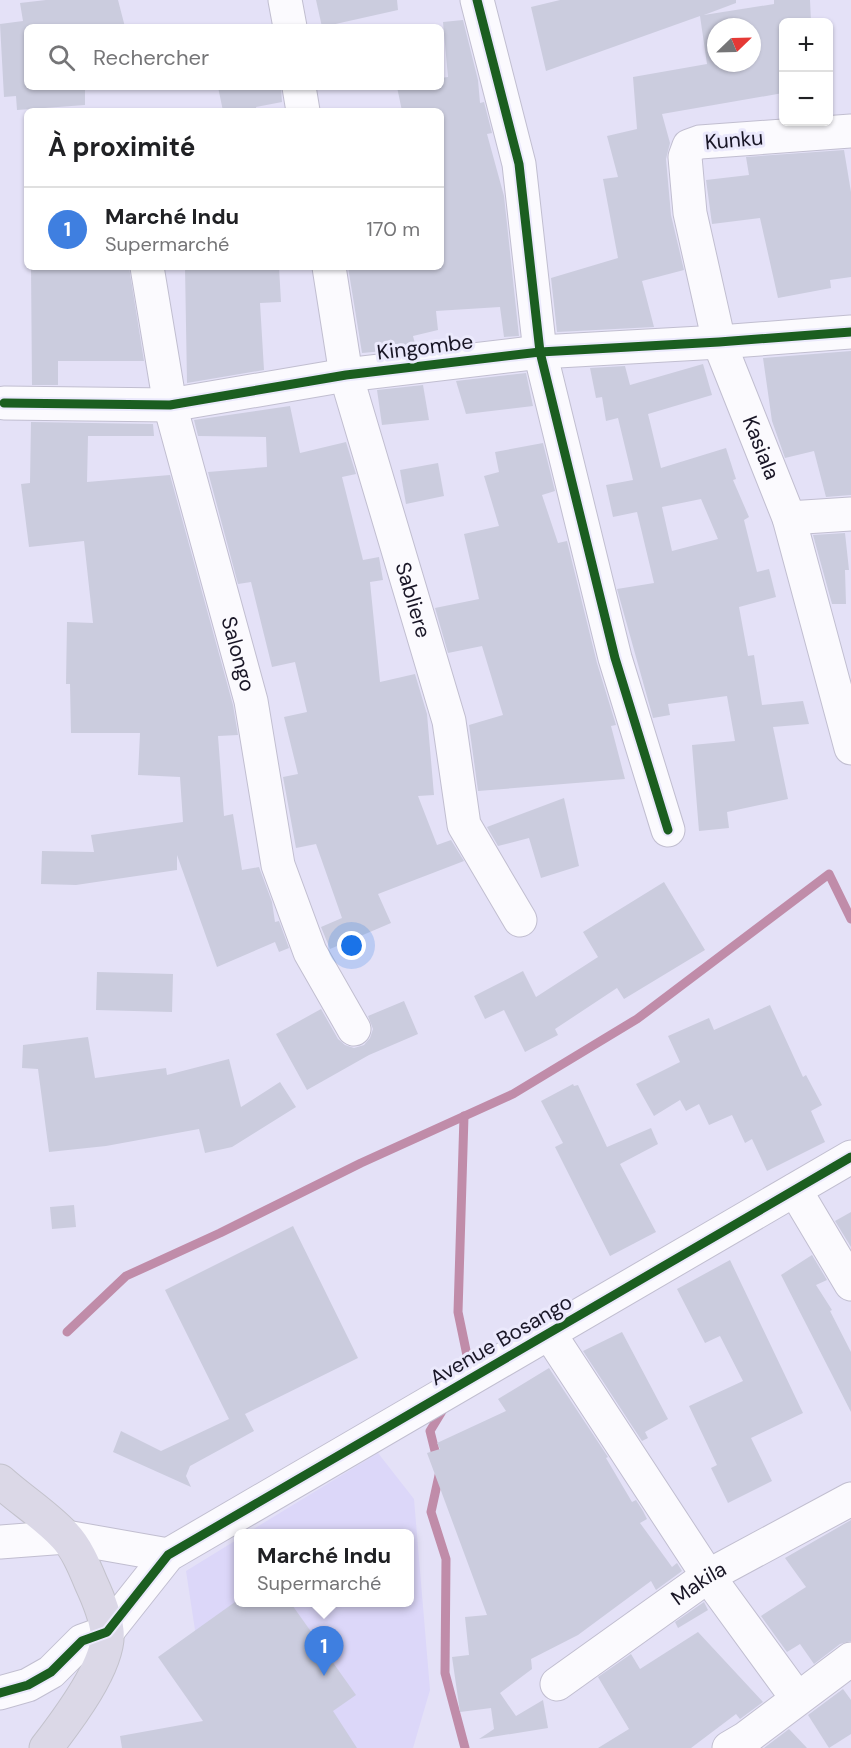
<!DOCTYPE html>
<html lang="fr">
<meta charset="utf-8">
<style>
:root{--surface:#fff;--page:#f6f6f6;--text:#202124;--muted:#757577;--line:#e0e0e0;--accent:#605d6f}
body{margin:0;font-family:"DM Sans",sans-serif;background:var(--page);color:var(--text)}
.controls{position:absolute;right:18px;top:18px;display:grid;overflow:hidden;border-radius:9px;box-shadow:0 2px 4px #0004}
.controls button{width:54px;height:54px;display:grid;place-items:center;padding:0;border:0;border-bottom:2px solid var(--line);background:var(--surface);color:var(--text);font:30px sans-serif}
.compass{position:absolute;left:707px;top:18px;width:54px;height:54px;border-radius:50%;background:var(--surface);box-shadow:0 2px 4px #0004;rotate:67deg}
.you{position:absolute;left:352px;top:946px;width:21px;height:21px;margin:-15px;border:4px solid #fff;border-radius:50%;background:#1a73e8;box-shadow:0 0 0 9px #1a73e833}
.badge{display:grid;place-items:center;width:39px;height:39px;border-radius:50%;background:var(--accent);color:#fff;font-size:20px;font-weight:700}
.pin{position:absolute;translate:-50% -50px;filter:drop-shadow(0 2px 3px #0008)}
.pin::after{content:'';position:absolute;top:32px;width:21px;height:18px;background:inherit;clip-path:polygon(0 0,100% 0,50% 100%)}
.popup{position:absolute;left:234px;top:1529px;width:180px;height:78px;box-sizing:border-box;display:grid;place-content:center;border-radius:9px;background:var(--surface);filter:drop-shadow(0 2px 4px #0005);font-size:20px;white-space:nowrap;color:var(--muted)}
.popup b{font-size:22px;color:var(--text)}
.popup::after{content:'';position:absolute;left:50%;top:100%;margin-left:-12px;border:12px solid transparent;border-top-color:var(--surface)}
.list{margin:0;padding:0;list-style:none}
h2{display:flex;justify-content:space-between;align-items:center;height:78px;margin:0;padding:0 24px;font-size:26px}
h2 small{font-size:20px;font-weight:400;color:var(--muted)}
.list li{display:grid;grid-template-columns:39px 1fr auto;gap:18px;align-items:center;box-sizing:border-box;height:84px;padding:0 24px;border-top:2px solid var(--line)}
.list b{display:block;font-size:22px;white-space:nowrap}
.list p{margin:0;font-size:20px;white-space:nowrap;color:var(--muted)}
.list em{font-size:20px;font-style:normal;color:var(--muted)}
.icon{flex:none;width:33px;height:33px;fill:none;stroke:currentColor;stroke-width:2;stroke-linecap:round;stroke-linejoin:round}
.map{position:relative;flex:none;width:851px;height:1748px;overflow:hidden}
.search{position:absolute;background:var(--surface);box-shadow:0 2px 4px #0004;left:24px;top:24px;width:420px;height:66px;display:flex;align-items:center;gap:15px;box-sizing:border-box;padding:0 21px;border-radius:9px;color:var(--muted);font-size:22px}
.panel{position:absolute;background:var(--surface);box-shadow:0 2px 4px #0004;left:24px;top:108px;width:420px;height:162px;border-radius:9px}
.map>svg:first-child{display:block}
.built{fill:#dcd7f9}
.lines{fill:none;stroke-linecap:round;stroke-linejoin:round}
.stream{stroke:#c08ca9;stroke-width:9}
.building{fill:#cbccde;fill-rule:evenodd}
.street-casing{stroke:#c1bed0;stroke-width:35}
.highway-casing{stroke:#c3c2cc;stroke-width:35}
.street{stroke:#fbfafe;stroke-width:33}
.highway{stroke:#dbd8e7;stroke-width:33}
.cycleway-casing{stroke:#ebe9fc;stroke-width:13}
.cycleway{stroke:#1b5e20;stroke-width:9}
.labels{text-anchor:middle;stroke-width:6;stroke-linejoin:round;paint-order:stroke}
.street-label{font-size:21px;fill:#191626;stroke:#ebe9fc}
</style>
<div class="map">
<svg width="851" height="1748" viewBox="0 0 851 1748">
<rect width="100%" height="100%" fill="#e4e1f7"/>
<path class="built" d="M378,1453L414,1499L430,1690L413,1748H213L186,1571L238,1539V1602H410V1534L247,1533Z"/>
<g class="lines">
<g class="stream">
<path d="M464,1116L458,1312L469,1365L466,1370"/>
<path d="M67,1332L126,1276L220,1233L361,1163L513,1094L637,1019L829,874L851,919"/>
<path d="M444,1408L430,1431L440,1471L431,1512L446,1559L445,1673L465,1748"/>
</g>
</g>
<g class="building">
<path d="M46,0H118L125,27H27V87H85V105L17,110L16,96L4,97L0,24L23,21L20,3Z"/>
<path d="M316,0H397L398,10L322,27Z"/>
<path d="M560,0H736V3L704,15L774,4V0H810L811,22H783V93L662,114L670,143L666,159L671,215L684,270L642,281L654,327L557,332L551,278L618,258L603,179L618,177L607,136L637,129L633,77L707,64L700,16L546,71L531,7ZM716,27H752V63H716Z"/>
<path d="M463,20L478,80L480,103L484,102L492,133L487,134L504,196L519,336L504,337L500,307L436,311L438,330L413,336L416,348L362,353L348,267H441V111H402L397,87H441V78L448,77L443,22Z"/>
<path d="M218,87H281L282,102L256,107L257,111H223Z"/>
<path d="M844,150L851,192V277L830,280L831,288L778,298L760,218L712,224L706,180L749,175L746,157Z"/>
<path d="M31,267H129L144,361H58V385H32Z"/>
<path d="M185,267H279L281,302L260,303L264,370L187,383Z"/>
<path d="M851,351V495L826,497L814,451L785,458L772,421L763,358Z"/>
<path d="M703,364L712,395L648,414L661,468L726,448L736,479L733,480L749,517L744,520L757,572L769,569L776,597L739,607L748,656L754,655L762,705L803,701L809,724L773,727L788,799L727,812L729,828L699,831L692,745L735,741L727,696L668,704L670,715L653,718L617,589L654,583L637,512L613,517L606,485L633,480L618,418L606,421L602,397L596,398L590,368L625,366L630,385ZM701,499L718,539L672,551L662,507Z"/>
<path d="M526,373L533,406L466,414L456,381Z"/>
<path d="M423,385L429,420L382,425L377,390Z"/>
<path d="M290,406L300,453L346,442L356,474L342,477L363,560L379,557L383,580L370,582L380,682L415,674L427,714L434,795L418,796L437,845L451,840L464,861L378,894L391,923L330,949L321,927L342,918L316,844L296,848L283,777L298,774L284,717L307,712L295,662L272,667L251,582L238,584L208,472L267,467L266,437L198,436L194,420Z"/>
<path d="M31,422L153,424L154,436H88L87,482L170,475L233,705L238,735L218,736L224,816L233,814L242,870L259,867L272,902L275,922L279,921L289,948L279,952L275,942L217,967L177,855V870L76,885L41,884L42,851L94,852L91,835L183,822L180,777L138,775L140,733H71L70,684H66L67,622L93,623L84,541L29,547L21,484L30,483Z"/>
<path d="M543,443L555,491L542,495L558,543L567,541L597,663L616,725L611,726L625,779L478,791L469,725L503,715L482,646L448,653L435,608L479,599L464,534L499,526L484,476L499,472L495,452Z"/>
<path d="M438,463L444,496L406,504L400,470Z"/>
<path d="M845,533L849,570H845L846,604H832L813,535Z"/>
<path d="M564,798L579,866L541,878L529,838L498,846L487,827Z"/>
<path d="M664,882L705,950L624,999L617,988L555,1029L558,1035L525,1052L504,1010L485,1019L474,996L523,971L536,997L598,957L583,932Z"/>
<path d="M97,972L173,974L172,1012L96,1010Z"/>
<path d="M404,1001L418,1034L369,1055L307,1090L276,1034L321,1009L338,1039L345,1045L354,1048L364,1045L370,1038L373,1029L368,1016Z"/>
<path d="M770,1005L803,1077L806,1075L822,1105L811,1111L825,1142L767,1171L752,1139L745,1143L732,1115L709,1125L699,1104L686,1111L680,1100L654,1116L636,1084L680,1062L668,1036L709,1018L714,1030Z"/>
<path d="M88,1037L95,1078L166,1068L167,1075L229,1059L241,1107L280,1082L296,1107L232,1147L205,1153L199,1129L106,1146L49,1152L38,1069L22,1068L23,1045Z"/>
<path d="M573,1084L574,1086L578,1085L607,1147L651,1128L658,1144L620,1164L656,1232L610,1256L555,1147L563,1143L541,1101Z"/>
<path d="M74,1205L76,1227L52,1229L50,1207Z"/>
<path d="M851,1212V1247L835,1221Z"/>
<path d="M293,1226L358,1358L245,1414L254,1431L190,1466L186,1476L191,1487L113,1452L121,1431L161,1451L229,1419L165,1290Z"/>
<path d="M812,1255L827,1280L816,1285L832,1310L830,1311L851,1352V1412L781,1275Z"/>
<path d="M730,1260L803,1413L751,1438L772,1481L728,1503L711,1468L717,1465L689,1406L743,1381L720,1336L705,1343L677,1289Z"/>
<path d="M622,1332L668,1419L645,1432L648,1438L642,1441L583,1351Z"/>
<path d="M549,1368L608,1457L606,1458L632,1502L636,1500L643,1511L647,1519L640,1523L672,1567L677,1563L682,1571L656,1590L651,1581L578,1635L531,1659L532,1669L500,1693L516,1716L543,1700L548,1728L479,1739L494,1729L491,1708L460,1712L452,1657L469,1655L465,1617L487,1615L427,1453L440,1449L437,1443L506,1411L498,1399Z"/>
<path d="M851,1520V1641L840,1644L814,1664L800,1644L787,1652L761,1616L806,1587L785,1558Z"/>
<path d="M235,1602H290L356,1695L333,1711L357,1748H122L120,1736L203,1721L158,1657Z"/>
<path d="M704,1602L708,1610L678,1628L675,1622Z"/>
<path d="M698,1632L763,1702L740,1719L736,1714L691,1748H598L629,1729L598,1677L631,1654L640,1669Z"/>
<path d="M843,1689L851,1700V1734L829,1748L808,1715Z"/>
<path d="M789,1729L807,1748H764Z"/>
</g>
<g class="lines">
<g class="street-casing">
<g id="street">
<path d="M285,0L290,27"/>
<path d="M477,0L519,164L540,352L615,658L668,830"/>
<path d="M299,87L303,111"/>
<path id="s1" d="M851,131L700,142L689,146L685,157L690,213L719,342L789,518L851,748"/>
<path id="s2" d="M147,267L170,405L251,701L278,865L310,952L354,1029"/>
<path id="s3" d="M329,267L346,375L449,721L464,825L520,920"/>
<path d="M4,403L170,405L346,375L540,352L719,342L851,332"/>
<path d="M789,518L851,514"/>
<path d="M795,1190L851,1284"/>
<path d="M549,1333L708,1576L797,1698"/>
<path d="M0,1542L66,1537L168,1555"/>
<path id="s4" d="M557,1684L708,1576L851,1499"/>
<path d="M0,1693L28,1685L51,1672L82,1641L107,1632L168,1555L851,1157"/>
<path d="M729,1748L746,1738L851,1659"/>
</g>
</g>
<g class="highway-casing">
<path id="highway" d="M0,1481C21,1500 44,1514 64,1535C76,1547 84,1566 91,1583C98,1598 105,1614 107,1631C111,1664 66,1722 46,1748"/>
</g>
<use href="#street" class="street"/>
<use href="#highway" class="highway"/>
<g class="cycleway-casing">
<g id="cycleway">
<path d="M477,0L519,164L540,352L615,658L668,830"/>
<path d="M4,403L170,405L346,375L540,352L719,342L851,332"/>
<path d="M0,1693L28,1685L51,1672L82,1641L107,1632L168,1555L851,1157"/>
</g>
</g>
<use href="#cycleway" class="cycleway"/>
</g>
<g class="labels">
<g class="street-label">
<text transform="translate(734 140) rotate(-5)" y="7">Kunku</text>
<text transform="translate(425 347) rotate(-7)" y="7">Kingombe</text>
<text dy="7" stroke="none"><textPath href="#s1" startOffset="477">Kasiala</textPath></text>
<text dy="7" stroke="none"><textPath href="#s3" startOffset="344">Sabliere</textPath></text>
<text dy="7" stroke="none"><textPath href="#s2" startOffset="398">Salongo</textPath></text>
<text transform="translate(501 1340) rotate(-30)" y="7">Avenue Bosango</text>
<text dy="7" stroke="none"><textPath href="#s4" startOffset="174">Makila</textPath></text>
</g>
</g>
</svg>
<div class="controls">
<button>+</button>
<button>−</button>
</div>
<svg class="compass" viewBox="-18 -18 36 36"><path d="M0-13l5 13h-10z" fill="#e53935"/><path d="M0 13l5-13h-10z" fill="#757577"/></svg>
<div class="you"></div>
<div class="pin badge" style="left:324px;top:1676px;background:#3f7fe0">1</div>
<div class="popup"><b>Marché Indu</b>Supermarché</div>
<div class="search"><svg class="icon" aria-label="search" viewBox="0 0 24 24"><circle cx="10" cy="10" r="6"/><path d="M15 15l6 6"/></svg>Rechercher</div>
<section class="panel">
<h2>À proximité<small></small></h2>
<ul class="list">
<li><span class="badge" style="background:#3f7fe0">1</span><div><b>Marché Indu</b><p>Supermarché</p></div><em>170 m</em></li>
</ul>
</section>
</div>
